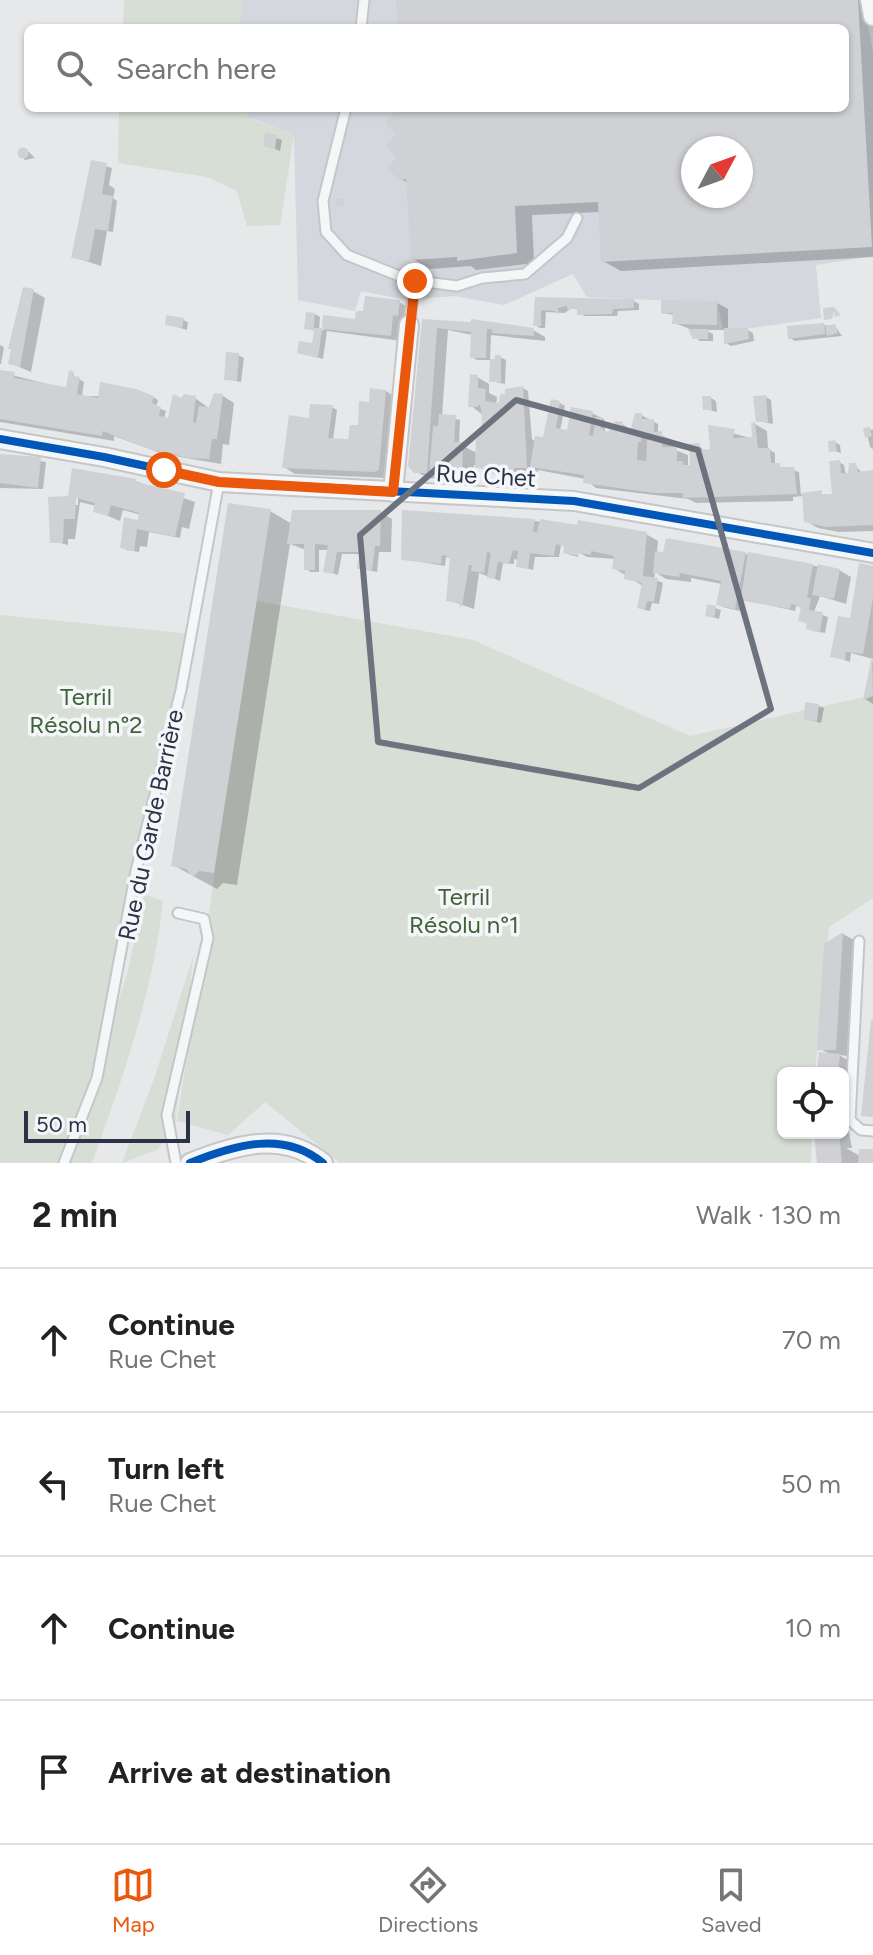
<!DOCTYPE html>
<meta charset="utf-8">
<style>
:root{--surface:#fff;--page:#f6f6f6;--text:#222;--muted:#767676;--line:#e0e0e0;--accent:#ea580c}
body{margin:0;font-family:Figtree,sans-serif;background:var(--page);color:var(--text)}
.controls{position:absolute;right:24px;bottom:24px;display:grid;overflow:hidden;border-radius:12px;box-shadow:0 2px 6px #0004}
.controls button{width:72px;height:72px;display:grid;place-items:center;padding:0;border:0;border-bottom:2px solid var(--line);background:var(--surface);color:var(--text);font:40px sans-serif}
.compass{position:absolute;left:681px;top:136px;width:72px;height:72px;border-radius:50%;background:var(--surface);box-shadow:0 2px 6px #0004;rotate:49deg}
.scale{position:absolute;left:24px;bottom:20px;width:166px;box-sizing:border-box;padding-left:8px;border:4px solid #2a3446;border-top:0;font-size:22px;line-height:28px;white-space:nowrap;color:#2a3446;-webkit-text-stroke:6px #f4f6f9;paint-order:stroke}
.stop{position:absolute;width:24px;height:24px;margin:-18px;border:6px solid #ea580c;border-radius:50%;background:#fff}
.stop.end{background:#ea580c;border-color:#fff;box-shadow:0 2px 8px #0008}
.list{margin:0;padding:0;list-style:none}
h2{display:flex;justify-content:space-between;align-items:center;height:104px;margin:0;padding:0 32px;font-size:34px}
h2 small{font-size:26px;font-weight:400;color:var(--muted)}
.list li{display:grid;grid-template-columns:52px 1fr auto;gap:24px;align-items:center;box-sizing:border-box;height:144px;padding:0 32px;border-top:2px solid var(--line)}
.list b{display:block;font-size:30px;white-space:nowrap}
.list p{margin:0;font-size:26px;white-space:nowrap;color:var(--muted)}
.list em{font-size:26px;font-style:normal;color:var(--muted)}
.icon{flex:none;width:44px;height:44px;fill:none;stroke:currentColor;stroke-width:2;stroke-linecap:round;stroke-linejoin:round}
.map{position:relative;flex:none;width:873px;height:1163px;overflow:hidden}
.search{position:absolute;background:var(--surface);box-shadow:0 2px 6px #0004;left:24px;right:24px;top:24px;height:88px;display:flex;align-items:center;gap:20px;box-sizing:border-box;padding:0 28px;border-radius:12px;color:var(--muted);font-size:30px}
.sheet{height:680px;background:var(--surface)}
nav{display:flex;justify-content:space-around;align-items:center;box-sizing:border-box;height:112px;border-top:2px solid var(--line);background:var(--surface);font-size:22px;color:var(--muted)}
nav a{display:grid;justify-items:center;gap:4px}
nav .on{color:var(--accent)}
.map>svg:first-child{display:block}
.built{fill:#d4d7dd;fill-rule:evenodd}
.green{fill:#d6ded5}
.shadow{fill:#0003;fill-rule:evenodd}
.building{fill:#cfd1d4;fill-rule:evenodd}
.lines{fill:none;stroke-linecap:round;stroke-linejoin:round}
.service-casing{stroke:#c4c6c8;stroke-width:13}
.minor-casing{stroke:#c4c6c8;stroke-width:22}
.service{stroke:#f5f6f7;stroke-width:9}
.minor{stroke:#f5f6f7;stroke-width:18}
.cycleway-casing{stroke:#f4f6f9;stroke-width:13}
.cycleway{stroke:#0057b8;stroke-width:8}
.route{stroke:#ea580c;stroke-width:10}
.marked{fill:none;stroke:#6c737f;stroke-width:6;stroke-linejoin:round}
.labels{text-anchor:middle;stroke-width:7;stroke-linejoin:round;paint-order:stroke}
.street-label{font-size:24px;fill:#2a3446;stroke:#f4f6f9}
.park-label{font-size:24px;fill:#3f6237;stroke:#f4f6f9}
</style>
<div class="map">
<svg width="873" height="1163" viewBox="0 0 873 1163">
<rect width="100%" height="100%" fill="#e6e8ea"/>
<path class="built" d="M243,0H863L873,53V256L816,265L821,318L724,332L717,303L587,297L573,274L504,305L455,296L405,300L361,291L355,311L298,300L294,135L248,117L246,108H845V28H239ZM693,148H741V196H693Z"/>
<g class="green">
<path d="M124,0H243L239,28H123Z"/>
<path d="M119,108H246L249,118L294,135L280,225L247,226L237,191L207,177L118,163Z"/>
<path d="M257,601L473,640L690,736L873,695V898L829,927L815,1073H783V1133H812L811,1163H340L265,1102L228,1135L177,1121L214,879L231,721Z"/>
<path d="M0,615L192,634L102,1052L128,971L144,894L163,901C153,992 123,1078 92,1163H0Z"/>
<path d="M193,957L175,1127L157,1150L122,1163L154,1079Z"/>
</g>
<g class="shadow">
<path d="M398,0H860L873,7V257L621,271L603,261L600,212L532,215L534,263L476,270L471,266L430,269L413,259L408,183L400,178L398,112L394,108H845V28H400ZM693,148H741V196H693Z"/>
<path d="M267,135L282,140L280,151L265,145Z"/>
<path d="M19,152H29L35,158L25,160Z"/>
<path d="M92,162L112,168L109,185L115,189L113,198L117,201L113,232L107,231L101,266L73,257Z"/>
<path d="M33,291L45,298L31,372L10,363Z"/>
<path d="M536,299L634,301L639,304V310L618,311L617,316H584L579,310L571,308L565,313L546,312L545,328H540L535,325Z"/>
<path d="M399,302L411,309L402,341L327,331L323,359L299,352L314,345L315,331L306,328L315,314L320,317L319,330H324L325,317L355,321Z"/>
<path d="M717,303L728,309V330H748L753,333L754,341L731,346L726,343V330H705L713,334V341H700L690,334V329L674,323V315L663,313Z"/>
<path d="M183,320L188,322L187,330L167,324Z"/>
<path d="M424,321L533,330L545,337V341L491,335L490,360H477L472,357V335L448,330L442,416L460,420L459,444L477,453L484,416L470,405L477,377L489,384V393L497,397L496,405H501L523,388L528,391L532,439L536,442L544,439L560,403L565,406L560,431L568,432L592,413L604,419L605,431L609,433L622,424L632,430L641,415L658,424V434L673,440V449L688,455V467H698L699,445L704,451H713L710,427L754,439L755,424L767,431L768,449L775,453V465L799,472L801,495L834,494L839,462L844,465L846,475L855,465L862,473L873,472V531L839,532L818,528L806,521L804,496L793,497V501L696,503L688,499L596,488L585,479L538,470V473H525V481H510L474,465L473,481L428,478L415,471Z"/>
<path d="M823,325L835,326L842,336L795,341L790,338Z"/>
<path d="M0,345L4,347L1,364H0Z"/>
<path d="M238,355L244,358L241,382L226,379Z"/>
<path d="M500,357L506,360L505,384L491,381Z"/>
<path d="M0,372L67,389L70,374L84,382L82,396L153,397L158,400L156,407L166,411L164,419L170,420L182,400L195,398L210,409L223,396L234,403L229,445L223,444L221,464L163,454L114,436V441L0,422Z"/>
<path d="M386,391L397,398L388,478L295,474L284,467L311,420L332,407L337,410L333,440L350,441L360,428L368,404Z"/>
<path d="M766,397L771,400L773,424L758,421Z"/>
<path d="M711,398L716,401L717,412L705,409Z"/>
<path d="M866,429L873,430V449L870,447Z"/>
<path d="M835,442L840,445L841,453L831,450Z"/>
<path d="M0,456L46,462L43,489L0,488Z"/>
<path d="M135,481L195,502L189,529L182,527L180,538L149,532L147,547L140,546L139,552L127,550L122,547L141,515L123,510L120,521L96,511V506L80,502L75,539H68V545L52,541V533L73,505H78V491Z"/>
<path d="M270,511L292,524L380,512L392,519L391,552H379L377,572L359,568L365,562L362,554H342L338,575L326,571L329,550H319V572H311L306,569V550L290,544L237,885L223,883L217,889L173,865Z"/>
<path d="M535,521L646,534L658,541L657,553L745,554L839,570L851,577L846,604L820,596L814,612L828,617L825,633L813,631L808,628V624L800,620L803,607L796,606L795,611L742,599L740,611L723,607L718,604L722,584L691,578V582L666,579L655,572L654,579L663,583L659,604L652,603L650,611L644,610L639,607L643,586L614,568L616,559L587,557L578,552V557L570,555L565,552L566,546L561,545L559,557H535L533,570L518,566L519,560L514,559V564L503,563L500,581L479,573L474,609L448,600L452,558L446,557L445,566L403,559Z"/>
<path d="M873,568V704L865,699L873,659L851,653L850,662L833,656Z"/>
<path d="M709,606L721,610L719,619L707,615Z"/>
<path d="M819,706L824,708L821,723L806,719Z"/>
<path d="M843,934L854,940L847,1056L839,1055L851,1062L848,1100L843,1099V1073H819L831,1055L819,1048L826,945Z"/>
<path d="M843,1121L847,1124L852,1148H846L860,1156L873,1152V1163H819L816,1133H843Z"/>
</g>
<g class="building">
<path d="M396,0H858L872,247L601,262L598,202L515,206L517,253L457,261V257L411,260L406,179L399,180L387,168L397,157L385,146L396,134L384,123L395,112L391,108H845V28H398ZM693,148H741V196H693Z"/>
<path d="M265,133L277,135L275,149L263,146Z"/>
<circle cx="23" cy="153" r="5.5"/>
<path d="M91,160L107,163L102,194L113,196L108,231L95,229L89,261L71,258Z"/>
<path d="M336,198L344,199L343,207L335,206Z"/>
<path d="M23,287L34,289L20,367L8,364L11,349H8Z"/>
<path d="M365,296L400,300L398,316L393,315L391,336L322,329L318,358L297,353L299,341L312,343L314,330L304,329L306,312L315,313L314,328H322L323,315L355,319L356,311H363Z"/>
<path d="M535,297L577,298L634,299V308L613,309L612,314L577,315V309H567V306L558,308L559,315L555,311L541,310V326H533Z"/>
<path d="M661,300L717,301V325L672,324L673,313L661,314Z"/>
<path d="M834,307L841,315L835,317L834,311L832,319L824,320L823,308Z"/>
<path d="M166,315L184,318L182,328L165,325Z"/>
<path d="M422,319L471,322V319L534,328V336L492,333V329H487L486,358H470L471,332L437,328L427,473H414L408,466Z"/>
<path d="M824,323L825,334L788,339L787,326Z"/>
<path d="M835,324L838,333L827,336L825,326Z"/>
<path d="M724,328H748L749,339L724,344Z"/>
<path d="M688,329H708V339H693Z"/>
<path d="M226,352L239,353L237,381L224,380Z"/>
<path d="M495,355H501V382H489L490,359H495Z"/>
<path d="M0,370L15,372L14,378L66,387L69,370L74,372V376L80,377L77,394L98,398L100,382L136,389L154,396L152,403L161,407L159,416L168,418L173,394L181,398L184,394L196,396L193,422L196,423L199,406L209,407L214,393L223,394L217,439H212L209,459L188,458L149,449L103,431L102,436L0,419Z"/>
<path d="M470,374L478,375V388L486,389L485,401L499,403L500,394H505V389L523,386L527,468H514V476L497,475V468H475L476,433H481L482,416L480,404L477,407H468Z"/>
<path d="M370,388L386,390L379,469L375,472L282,468L289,415L309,418L310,404L333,405L328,438L348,439L350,425H358L359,401L369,402Z"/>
<path d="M766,395L768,422H756L753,396Z"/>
<path d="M702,396H711L712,410H703Z"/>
<path d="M551,399L560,401L556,428L567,430L571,407L593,411L589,435L593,436L596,417L602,418L600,427L608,433L609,429L614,430L615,421L623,422L621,431L631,428L635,413H642V419H654V432L662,431V447H677V461H683V465H690L689,444L700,443V450L710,449L708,425L735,429L733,438L752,437L751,423L755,422L758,448H770L771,463H780V467H794L797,494L683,498V493H654L583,483L584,475L530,467L535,436L543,437ZM641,437H654L647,440L646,461L637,460L638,442H641Z"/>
<path d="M439,414L456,415L454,442H463L462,475L429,474L433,426H438Z"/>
<path d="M870,427L872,436L865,438L863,428Z"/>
<path d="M835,440L837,451L829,452L828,441Z"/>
<path d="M0,454L41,457L38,488L0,483Z"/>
<path d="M840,460L841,473H848L849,463H856L858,472L873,470V525L826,527L804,522L802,493L822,490V494H832L829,461Z"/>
<path d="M72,468L136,479L135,482L185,493L175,537L137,529L134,551L120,548L124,517L138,520L139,513L111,505L108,516L93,512L95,503L76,498L75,519H64L63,543H50L48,497L68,496Z"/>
<path d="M228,503L271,509L214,873L199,871L193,877L186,869L171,866Z"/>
<path d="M292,510H381L380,546H375L372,570L357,569L358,560H362L360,552H337L333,574L323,572L328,545L315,544V570H304V544H287Z"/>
<path d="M402,510L535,519L533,532H537L540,519L577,525L578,520L647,532L643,576L658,578L654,602L647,601L645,610L637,608L642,583L624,579L625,571L612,569L614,556L591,551V555L579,553V556L563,553L564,546L556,544L554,556L530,553L528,569L516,567L518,551L513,550L509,563L498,562L495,579L487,578L491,553L487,552L484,573L471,571L472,565H469L462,607L459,606L460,603L446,601L450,557L442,555L441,564L401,560Z"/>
<path d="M666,538L746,552L735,609L716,605L721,581L680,573L679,577L653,573L655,551L663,552Z"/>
<path d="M748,552L813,564L807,598H811L809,610L823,612L820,632L806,629L807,623L798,621L801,607L791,604L790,609L744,601L740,604Z"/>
<path d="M859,563L873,566V598L863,654L846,652L845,660L830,657L838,616L850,618Z"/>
<path d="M818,564L840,569L834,599L812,595Z"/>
<path d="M707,604L716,606L714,618L705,616Z"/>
<path d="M872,656L873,696L863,700Z"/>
<path d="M805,702L819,704L817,721L804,720Z"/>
<path d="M843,932L836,1050H817L824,944Z"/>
<path d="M871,1020H873V1117L861,1116Z"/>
<path d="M819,1052L840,1054L838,1073H817Z"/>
<path d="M814,1133H839L842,1163H817Z"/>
<path d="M859,1149H873V1163H858Z"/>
</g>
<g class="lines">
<g class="service-casing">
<g id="service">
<path d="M361,28L364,0"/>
<path d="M346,108L323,201L326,232L347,255L409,280L457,286L482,278L525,274L567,238L577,218"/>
<path d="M409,325L415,281"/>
<path d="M859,941L850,1120L861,1130L873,1131"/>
<path d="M64,1163L97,1078L136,871L181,690L219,482"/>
<path d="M176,1163L167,1115L208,938L204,919L178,913"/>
</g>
</g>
<g class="minor-casing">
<g id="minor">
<path d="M870,0L873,16"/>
<path d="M0,439L104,457L219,482L574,501L873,553"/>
<path d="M393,492L409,325"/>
<path d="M190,1163C235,1145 283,1130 323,1163"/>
</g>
</g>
<use href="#service" class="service"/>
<use href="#minor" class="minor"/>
<g class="cycleway-casing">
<g id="cycleway">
<path d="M0,439L104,457L219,482L574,501L873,553"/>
<path d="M190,1163C235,1145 283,1130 323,1163"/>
</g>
</g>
<use href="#cycleway" class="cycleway"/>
</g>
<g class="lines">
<path class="route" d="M164,470L219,482L393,492L415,281"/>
</g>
<path class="marked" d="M516,400L698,450L771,709L639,788L378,742L360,535Z"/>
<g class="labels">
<g class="street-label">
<text transform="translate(486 476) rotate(3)" y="8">Rue Chet</text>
<text transform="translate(151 825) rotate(-78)" y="8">Rue du Garde Barrière</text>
</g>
<g class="park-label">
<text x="86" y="705">Terril<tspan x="86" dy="28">Résolu n°2</tspan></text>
<text x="464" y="905">Terril<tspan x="464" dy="28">Résolu n°1</tspan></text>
</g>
</g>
</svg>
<div class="controls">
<button><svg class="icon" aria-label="locate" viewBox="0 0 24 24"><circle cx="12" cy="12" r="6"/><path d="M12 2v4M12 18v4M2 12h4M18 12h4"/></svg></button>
</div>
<svg class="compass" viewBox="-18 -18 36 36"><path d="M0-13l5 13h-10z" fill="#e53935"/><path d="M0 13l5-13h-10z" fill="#767676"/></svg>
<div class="scale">50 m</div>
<div class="stop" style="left:164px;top:470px"></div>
<div class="stop end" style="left:415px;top:281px"></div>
<div class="search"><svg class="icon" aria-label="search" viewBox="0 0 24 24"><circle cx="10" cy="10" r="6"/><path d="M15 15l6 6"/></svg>Search here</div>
</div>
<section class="sheet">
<h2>2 min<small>Walk · 130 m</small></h2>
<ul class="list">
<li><svg class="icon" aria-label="ahead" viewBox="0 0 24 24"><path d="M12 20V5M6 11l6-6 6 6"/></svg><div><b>Continue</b><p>Rue Chet</p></div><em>70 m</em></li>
<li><svg class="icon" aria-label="left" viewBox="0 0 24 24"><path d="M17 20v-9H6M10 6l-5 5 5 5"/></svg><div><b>Turn left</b><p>Rue Chet</p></div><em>50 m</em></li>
<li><svg class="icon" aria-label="ahead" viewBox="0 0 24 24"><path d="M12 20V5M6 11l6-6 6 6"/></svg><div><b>Continue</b></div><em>10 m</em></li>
<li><svg class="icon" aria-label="arrive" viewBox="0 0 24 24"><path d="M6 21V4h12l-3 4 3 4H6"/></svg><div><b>Arrive at destination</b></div></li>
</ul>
</section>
<nav>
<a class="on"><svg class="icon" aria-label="map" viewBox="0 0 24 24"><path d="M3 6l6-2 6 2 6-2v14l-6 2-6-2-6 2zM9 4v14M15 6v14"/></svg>Map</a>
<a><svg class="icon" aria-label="directions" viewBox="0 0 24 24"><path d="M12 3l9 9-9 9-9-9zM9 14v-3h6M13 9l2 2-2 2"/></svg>Directions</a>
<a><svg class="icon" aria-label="saved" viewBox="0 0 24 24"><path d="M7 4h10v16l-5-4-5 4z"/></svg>Saved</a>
</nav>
